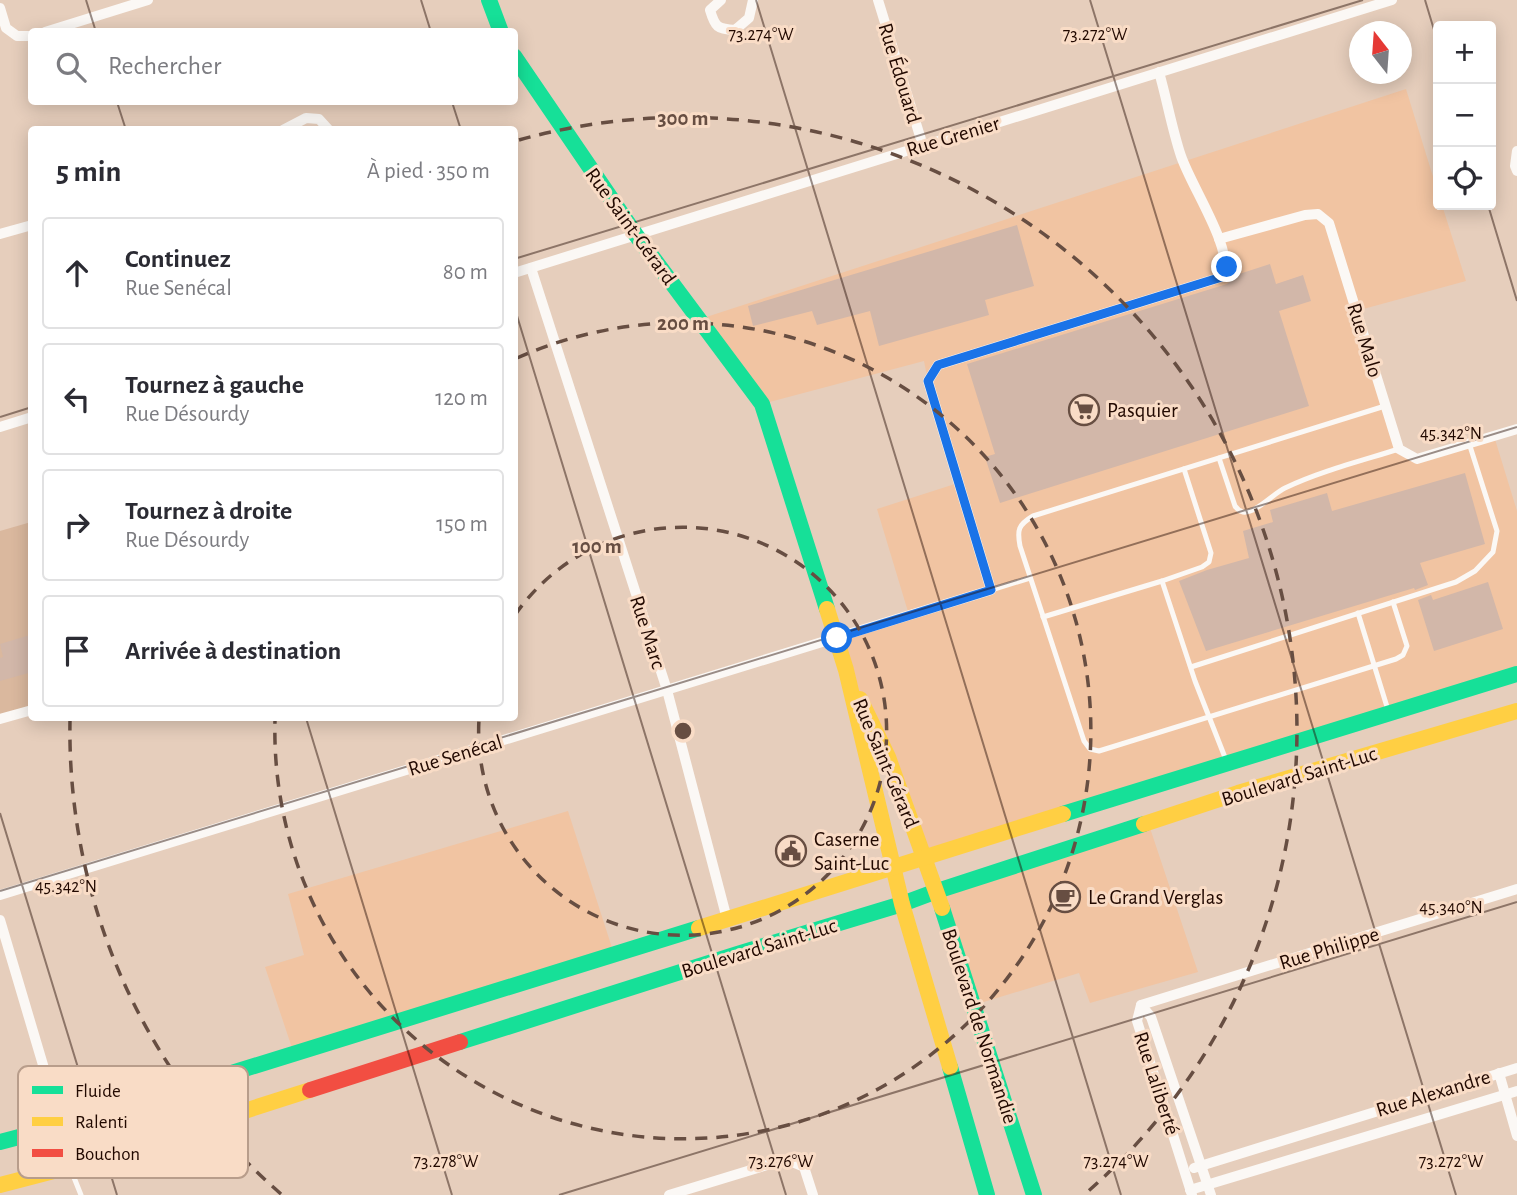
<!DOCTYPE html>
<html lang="fr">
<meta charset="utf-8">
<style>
:root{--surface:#fff;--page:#f2f2f3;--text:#2b2b33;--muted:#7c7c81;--line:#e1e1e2}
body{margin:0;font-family:"Alegreya Sans",sans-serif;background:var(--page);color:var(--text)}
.controls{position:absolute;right:21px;top:21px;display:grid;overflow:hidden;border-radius:7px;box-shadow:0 4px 18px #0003}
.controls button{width:63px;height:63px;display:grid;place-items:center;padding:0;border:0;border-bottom:2px solid var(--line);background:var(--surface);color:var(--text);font:35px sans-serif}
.compass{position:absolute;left:1349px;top:21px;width:63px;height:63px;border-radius:50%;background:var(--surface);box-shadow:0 4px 18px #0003;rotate:343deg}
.stop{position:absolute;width:21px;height:21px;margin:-16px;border:5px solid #1a73e8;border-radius:50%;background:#fff}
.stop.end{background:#1a73e8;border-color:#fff;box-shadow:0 2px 7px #0008}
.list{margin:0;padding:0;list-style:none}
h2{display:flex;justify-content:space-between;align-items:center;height:91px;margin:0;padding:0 28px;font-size:30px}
h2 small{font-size:23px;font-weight:400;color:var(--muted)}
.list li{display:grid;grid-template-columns:46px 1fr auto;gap:21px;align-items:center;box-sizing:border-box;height:112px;margin:0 14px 14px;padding:0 14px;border:2px solid var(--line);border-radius:7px}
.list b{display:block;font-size:26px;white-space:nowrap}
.list p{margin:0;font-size:23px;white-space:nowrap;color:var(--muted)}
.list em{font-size:23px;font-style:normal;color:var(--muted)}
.icon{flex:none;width:38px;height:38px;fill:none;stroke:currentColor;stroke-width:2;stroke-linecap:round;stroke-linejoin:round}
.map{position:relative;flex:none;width:1517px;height:1195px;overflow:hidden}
.search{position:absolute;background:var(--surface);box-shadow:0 4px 18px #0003;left:28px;top:28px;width:490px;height:77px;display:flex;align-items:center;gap:18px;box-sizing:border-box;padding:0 24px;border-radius:7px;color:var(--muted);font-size:26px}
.panel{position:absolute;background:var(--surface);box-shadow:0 4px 18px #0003;left:28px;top:126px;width:490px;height:595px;border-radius:7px}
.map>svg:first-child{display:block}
.built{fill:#f1c4a2}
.green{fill:#dab89e}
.building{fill:#d2b7a9}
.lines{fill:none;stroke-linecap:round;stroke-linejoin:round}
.lane{stroke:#fbf8f5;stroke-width:5}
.street{stroke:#fbf8f5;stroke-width:10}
.fast{stroke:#16e098;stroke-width:16}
.slow{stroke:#ffcf43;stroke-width:16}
.jam{stroke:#f24e42;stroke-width:16}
.route{stroke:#1a73e8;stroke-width:9}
.ticks{fill:none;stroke:#220900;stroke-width:2;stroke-opacity:0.45}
.ring{fill:none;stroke:#674e42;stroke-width:3.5;stroke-dasharray:12 9}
.labels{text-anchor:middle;stroke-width:6;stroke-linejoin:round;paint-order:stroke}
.street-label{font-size:21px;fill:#220900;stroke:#f9dcc6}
.poi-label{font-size:21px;fill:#220900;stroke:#f9dcc6;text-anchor:start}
.key{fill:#f9dcc6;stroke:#b89d8b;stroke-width:2}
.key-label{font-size:19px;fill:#220900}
.ticks-label{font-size:18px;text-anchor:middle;fill:#220900;stroke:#f9dcc6;stroke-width:6;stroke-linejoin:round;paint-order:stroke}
.centre{fill:#674e42;stroke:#f9dcc6;stroke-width:3.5}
.ring-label{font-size:21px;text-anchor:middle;font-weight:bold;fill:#674e42;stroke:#f9dcc6;stroke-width:6;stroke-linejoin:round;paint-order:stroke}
</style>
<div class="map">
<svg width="1517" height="1195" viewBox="0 0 1517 1195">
<rect width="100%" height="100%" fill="#e6cebc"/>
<g class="built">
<path d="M1406,89L1438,193V205H1442L1466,281L1356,311L1399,450L1417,459L1494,436L1517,511V674L924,857L846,670L837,638L909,615L877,509L958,483L928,381L924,361L762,404L697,320Z"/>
<path d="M568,811L614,954L294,1054L265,967L304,955L288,894Z"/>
<path d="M1148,822L1198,972L1090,1003L1079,973L974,1005L937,891Z"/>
</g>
<path class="green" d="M31,522V708L0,718V531Z"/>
<g class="building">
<path d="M1017,225L1034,286L985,300L989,315L879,346L870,311L817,325L812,311L753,326L748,306Z"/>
<path d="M1270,264L1276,284L1303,275L1311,301L1279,311L1309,406L1000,503L985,457L995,454L967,364L1227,284L1232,280L1233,276Z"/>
<path d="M1465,473L1485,544L1420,563L1428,585L1415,590L1414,588L1206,651L1179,581L1207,570L1249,558L1243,531L1273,522L1270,510L1327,493L1332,511Z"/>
<path d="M1488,582L1503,629L1434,651L1418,600L1431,595L1433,600Z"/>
<path d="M30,635L32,641V672L0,681V658L3,657L0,644Z"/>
</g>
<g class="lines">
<g class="lane">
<path d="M1385,406L1033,516C1018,525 1017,530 1020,546L1084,741L1090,749L1099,751L1396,659L1403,655L1407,646L1393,602"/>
<path d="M1219,458L1235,506C1237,509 1239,511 1243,512C1255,514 1274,493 1285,488C1321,471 1361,461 1399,449"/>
<path d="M1162,581L1202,567L1209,562L1211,553L1184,469"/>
<path d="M991,590L1030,578"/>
<path d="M1358,613L1388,710"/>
<path d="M1043,617L1162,581L1195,681L1226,760"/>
<path d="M1191,667L1456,582L1475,571L1493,552L1497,531L1469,443"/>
<path d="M71,1170L81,1195"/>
</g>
<g class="street">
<path d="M721,0L710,10C715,27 717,29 735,30L749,18L753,0"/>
<path d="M878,0L923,146"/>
<path d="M0,8L6,28L17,36H32"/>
<path d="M45,32L148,0"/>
<path d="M283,130L306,118L319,119L329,130"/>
<path d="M1517,151L1515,166L1517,171"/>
<path d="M0,234L32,225"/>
<path d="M1219,239L1305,215L1318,214L1329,223L1399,449L1417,459L1517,429"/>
<path d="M531,268L667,690L727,919"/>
<path d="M514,273L1392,0"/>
<path d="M0,427L32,417"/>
<path d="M0,719L32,710"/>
<path d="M0,895L991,590L928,381L938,365L1225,276C1231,244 1192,188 1181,156C1172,129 1167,100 1159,72"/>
<path d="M0,920L73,1166"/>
<path d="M1141,1005L1517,889"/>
<path d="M1499,1073L1517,1136"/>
<path d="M1194,1168L1517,1068"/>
<path d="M1190,1190L1517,1091"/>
<path d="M669,1195L777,1162H792L804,1167L813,1195"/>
<path d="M1192,1195L1137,1021L1141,1005L1151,1017L1211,1195"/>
</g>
<g class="fast">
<path d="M489,0L501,32"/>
<path d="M514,56L636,235L762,404L827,609"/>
<path d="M1063,814L1517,674"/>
<path d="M942,908L1034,1195"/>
<path d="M460,1042L737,954L902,904L937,891L1144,824"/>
<path d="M950,1067L987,1195"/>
<path d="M0,1142L61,1126L699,928"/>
</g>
<g class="slow">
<path d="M827,609L846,670L902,904L950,1067"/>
<path d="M860,699L888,757L942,908"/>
<path d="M1144,824L1238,793L1517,711"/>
<path d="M699,928L1063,814"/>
<path d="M0,1185L73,1166L310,1090"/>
</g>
<path class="jam" d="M310,1090L460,1042"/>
</g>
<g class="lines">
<path class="route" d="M837,638L991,590L928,381L938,365L1225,276L1227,267"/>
</g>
<path class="ticks" d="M86,0L96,32M421,0L431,32M756,0L1121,1195M1090,0L1456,1195M1425,0L1438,43M117,102L126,130M452,102L461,130M1488,205L1517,301M514,259L1363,0M514,306L786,1195M0,417L32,407M306,718L452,1195M0,813L117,1195M0,891L1517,427M559,1195L1517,902"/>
<g class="ring">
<path d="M515 615A204 204 0 1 1 479 719"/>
<path d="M517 358A408 408 0 1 1 275 720"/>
<path d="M281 1194A613 613 0 0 1 70 720M519 140A613 613 0 0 1 1085 1194"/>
</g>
<defs>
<g id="supermarket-ring" transform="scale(1.575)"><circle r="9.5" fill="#f9dcc6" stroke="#674e42" stroke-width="1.5"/><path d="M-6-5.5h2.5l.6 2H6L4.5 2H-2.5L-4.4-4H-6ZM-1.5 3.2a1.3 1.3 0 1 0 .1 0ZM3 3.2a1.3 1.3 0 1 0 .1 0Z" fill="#674e42"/></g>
<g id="civic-ring" transform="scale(1.575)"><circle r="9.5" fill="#f9dcc6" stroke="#674e42" stroke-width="1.5"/><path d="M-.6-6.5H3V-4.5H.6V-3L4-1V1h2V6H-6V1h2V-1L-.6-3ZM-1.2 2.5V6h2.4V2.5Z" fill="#674e42"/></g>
<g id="cafe-ring" transform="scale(1.575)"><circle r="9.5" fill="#f9dcc6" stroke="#674e42" stroke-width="1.5"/><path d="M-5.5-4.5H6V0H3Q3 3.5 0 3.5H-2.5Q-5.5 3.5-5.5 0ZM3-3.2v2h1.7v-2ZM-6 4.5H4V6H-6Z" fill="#674e42"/></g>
</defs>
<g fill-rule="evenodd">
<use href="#supermarket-ring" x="1084" y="410"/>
<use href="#civic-ring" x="791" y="851"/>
<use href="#cafe-ring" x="1065" y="897"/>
</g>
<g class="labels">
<g class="street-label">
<text transform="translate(900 73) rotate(73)" y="7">Rue Édouard</text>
<text transform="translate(953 136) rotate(-17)" y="7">Rue Grenier</text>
<text transform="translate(631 226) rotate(54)" y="7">Rue Saint-Gérard</text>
<text transform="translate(1365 340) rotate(73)" y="7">Rue Malo</text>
<text transform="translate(648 632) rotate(72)" y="7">Rue Marc</text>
<text transform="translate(455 755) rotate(-17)" y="7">Rue Senécal</text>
<text transform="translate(886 763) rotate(67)" y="7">Rue Saint-Gérard</text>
<text transform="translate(1299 776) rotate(-17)" y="7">Boulevard Saint-Luc</text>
<text transform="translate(759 948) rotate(-17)" y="7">Boulevard Saint-Luc</text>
<text transform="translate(1329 948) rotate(-17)" y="7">Rue Philippe</text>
<text transform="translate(980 1026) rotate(72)" y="7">Boulevard de Normandie</text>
<text transform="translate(1157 1083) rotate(72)" y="7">Rue Laliberté</text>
<text transform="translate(1433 1093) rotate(-17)" y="7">Rue Alexandre</text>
</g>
<g class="poi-label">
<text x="1107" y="417">Pasquier</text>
<text x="814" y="846">Caserne<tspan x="814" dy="24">Saint-Luc</tspan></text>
<text x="1088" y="904">Le Grand Verglas</text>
</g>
</g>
<rect x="18" y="1066" width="230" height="112" rx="10" class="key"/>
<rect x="32" y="1086" width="31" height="8" fill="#16e098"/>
<rect x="32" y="1117" width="31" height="9" fill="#ffcf43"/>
<rect x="32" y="1149" width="31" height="8" fill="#f24e42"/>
<g class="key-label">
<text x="75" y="1097">Fluide</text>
<text x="75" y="1128">Ralenti</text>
<text x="75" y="1160">Bouchon</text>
</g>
<g class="ticks-label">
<text x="761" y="40">73.274°W</text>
<text x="1095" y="40">73.272°W</text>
<text x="1451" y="439">45.342°N</text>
<text x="66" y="892">45.342°N</text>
<text x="1451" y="913">45.340°N</text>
<text x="446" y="1167">73.278°W</text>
<text x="781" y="1167">73.276°W</text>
<text x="1116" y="1167">73.274°W</text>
<text x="1451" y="1167">73.272°W</text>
</g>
<circle cx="683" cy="731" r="10" class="centre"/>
<g class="ring-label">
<text x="683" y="125">300 m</text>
<text x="683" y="330">200 m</text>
<text x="597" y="553">100 m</text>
</g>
</svg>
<div class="controls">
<button>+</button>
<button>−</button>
<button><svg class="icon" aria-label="locate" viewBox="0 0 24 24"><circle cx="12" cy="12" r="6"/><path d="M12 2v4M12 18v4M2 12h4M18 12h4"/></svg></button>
</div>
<svg class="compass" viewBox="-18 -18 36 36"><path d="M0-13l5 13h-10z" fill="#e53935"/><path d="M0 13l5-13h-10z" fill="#7c7c81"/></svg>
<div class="stop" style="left:837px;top:638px"></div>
<div class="stop end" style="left:1227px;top:267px"></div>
<div class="search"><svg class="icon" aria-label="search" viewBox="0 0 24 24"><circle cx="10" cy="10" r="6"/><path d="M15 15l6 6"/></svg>Rechercher</div>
<section class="panel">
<h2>5 min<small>À pied · 350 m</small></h2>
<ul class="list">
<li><svg class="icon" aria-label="ahead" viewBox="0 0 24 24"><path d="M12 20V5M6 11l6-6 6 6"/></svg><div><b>Continuez</b><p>Rue Senécal</p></div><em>80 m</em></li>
<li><svg class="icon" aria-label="left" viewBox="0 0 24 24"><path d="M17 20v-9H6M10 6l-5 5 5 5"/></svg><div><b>Tournez à gauche</b><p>Rue Désourdy</p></div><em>120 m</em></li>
<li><svg class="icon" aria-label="right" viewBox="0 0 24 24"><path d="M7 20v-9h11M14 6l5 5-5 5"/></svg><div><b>Tournez à droite</b><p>Rue Désourdy</p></div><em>150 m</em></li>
<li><svg class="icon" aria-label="arrive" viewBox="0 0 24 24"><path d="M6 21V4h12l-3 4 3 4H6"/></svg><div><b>Arrivée à destination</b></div></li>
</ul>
</section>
</div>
